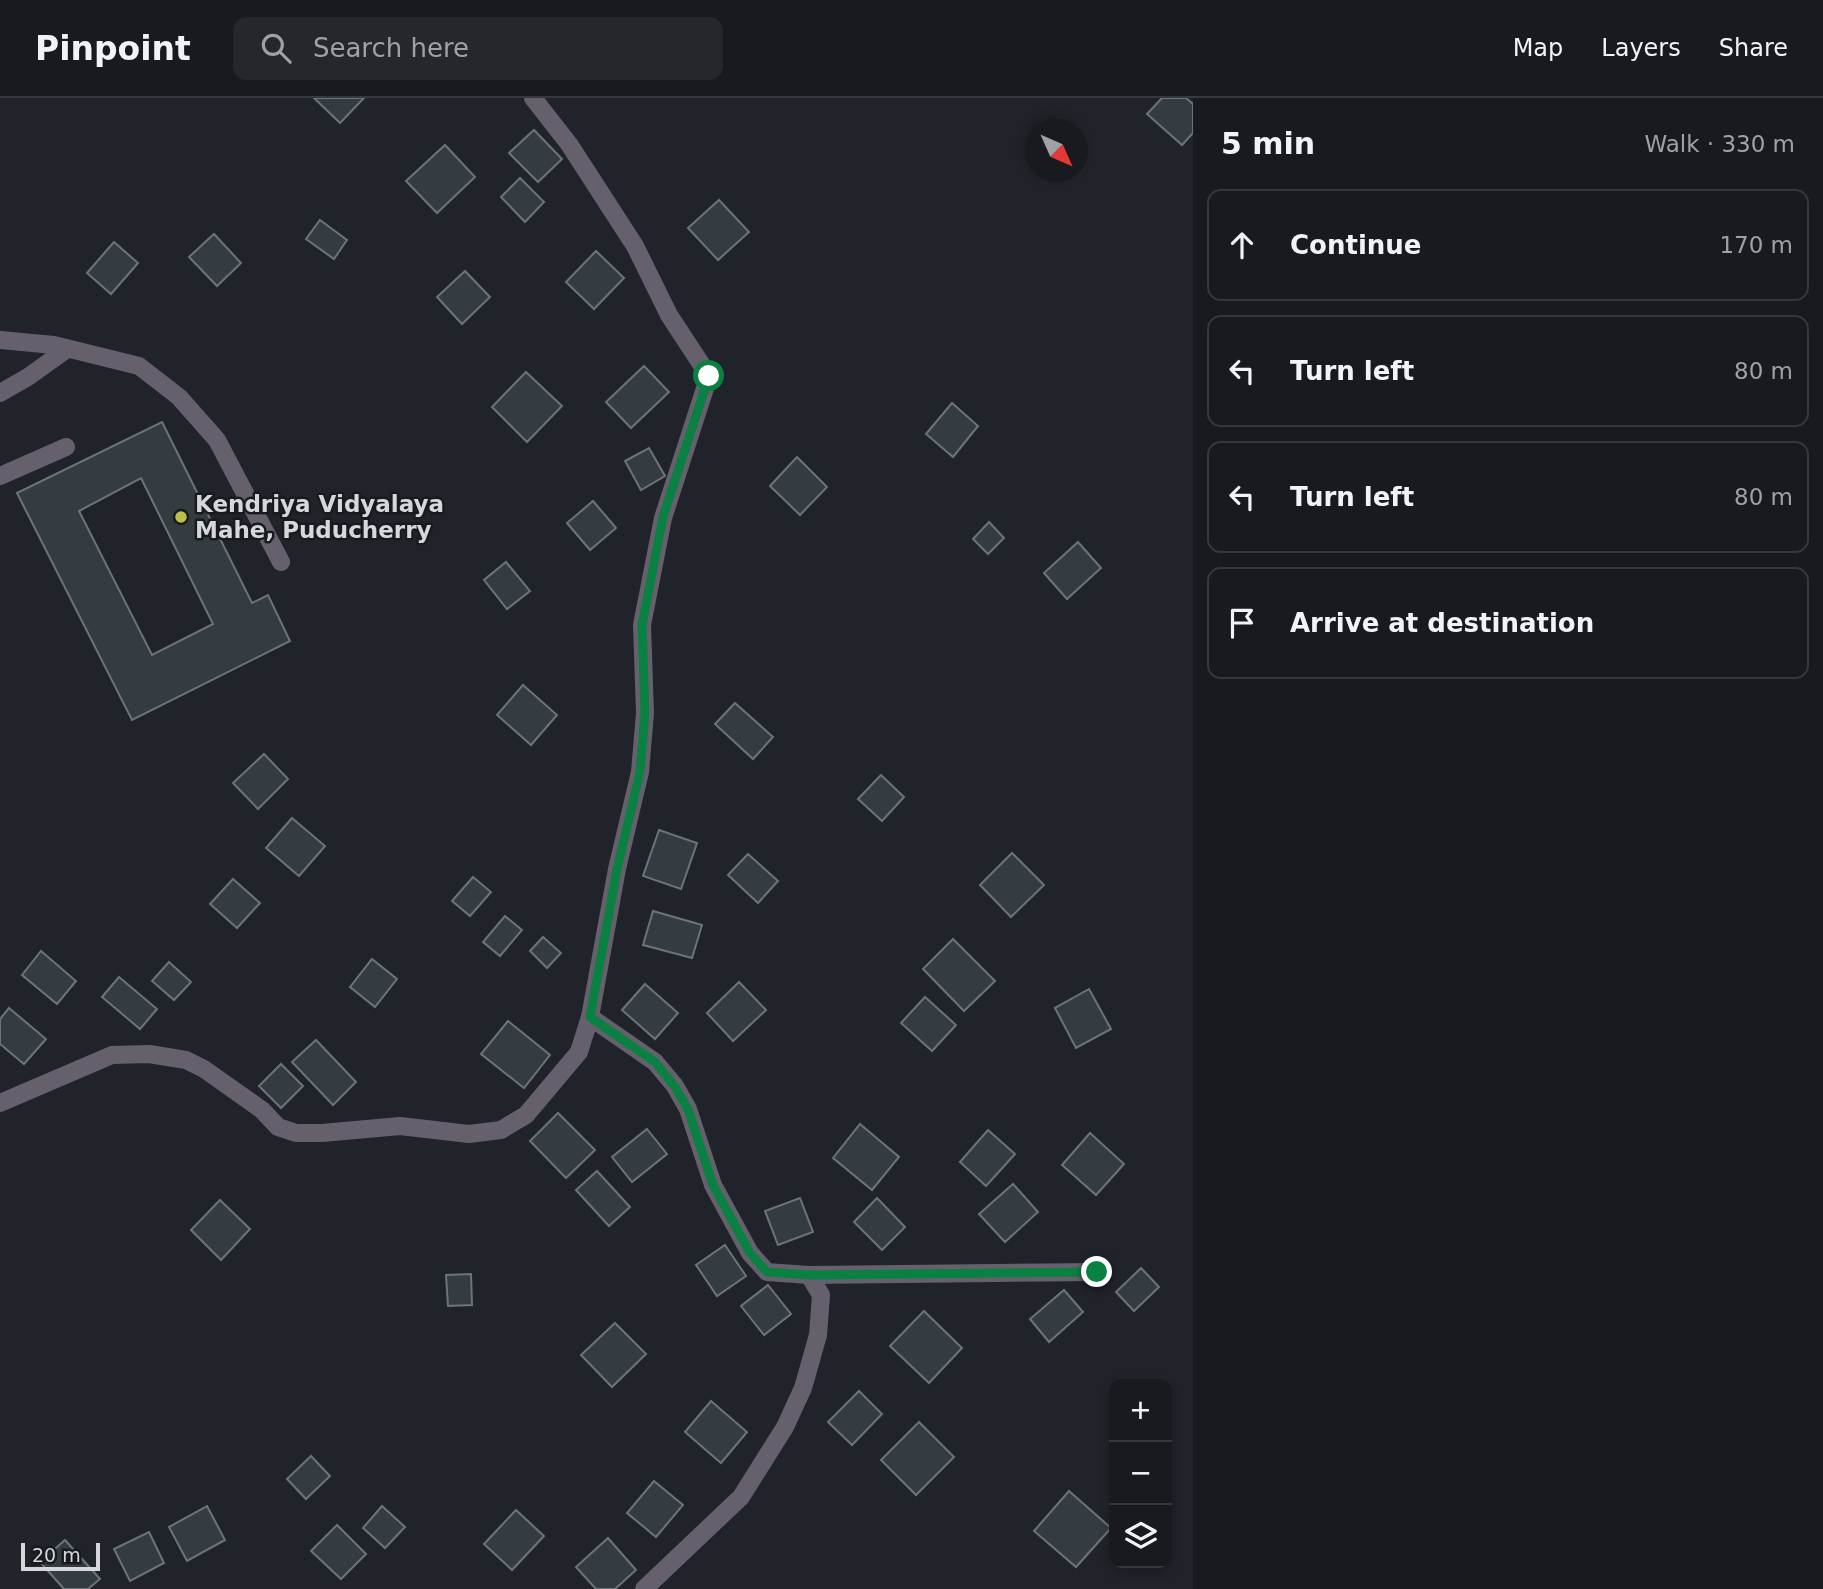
<!DOCTYPE html>
<meta charset="utf-8">
<style>
:root{--surface:#191a20;--page:#26272d;--text:#f1f3f6;--muted:#9fa1a5;--line:#37383e}
body{margin:0;font-family:"DejaVu Sans",sans-serif;background:var(--page);color:var(--text)}
.controls{position:absolute;right:21px;bottom:21px;display:grid;overflow:hidden;border-radius:14px;box-shadow:0 4px 10px #0003}
.controls button{width:63px;height:63px;display:grid;place-items:center;padding:0;border:0;border-bottom:2px solid var(--line);background:var(--surface);color:var(--text);font:35px sans-serif}
.compass{position:absolute;left:1025px;top:21px;width:63px;height:63px;border-radius:50%;background:var(--surface);box-shadow:0 4px 10px #0003;rotate:135deg}
.scale{position:absolute;left:21px;bottom:18px;width:79px;box-sizing:border-box;padding-left:7px;border:4px solid #d5d7db;border-top:0;font-size:19px;line-height:24px;white-space:nowrap;color:#d5d7db;-webkit-text-stroke:5px #181a20;paint-order:stroke}
.stop{position:absolute;width:21px;height:21px;margin:-16px;border:5px solid #0b8043;border-radius:50%;background:#fff}
.stop.end{background:#0b8043;border-color:#fff;box-shadow:0 2px 7px #0008}
.list{margin:0;padding:0;list-style:none}
h2{display:flex;justify-content:space-between;align-items:center;height:91px;margin:0;padding:0 28px;font-size:30px}
h2 small{font-size:23px;font-weight:400;color:var(--muted)}
.list li{display:grid;grid-template-columns:46px 1fr auto;gap:21px;align-items:center;box-sizing:border-box;height:112px;margin:0 14px 14px;padding:0 14px;border:2px solid var(--line);border-radius:14px}
.list b{display:block;font-size:26px;white-space:nowrap}
.list em{font-size:23px;font-style:normal;color:var(--muted)}
.icon{flex:none;width:38px;height:38px;fill:none;stroke:currentColor;stroke-width:2;stroke-linecap:round;stroke-linejoin:round}
.map{position:relative;flex:none;width:1193px;height:1491px;overflow:hidden}
header{display:flex;align-items:center;gap:42px;box-sizing:border-box;height:98px;padding:0 35px;background:var(--surface);border-bottom:2px solid var(--line)}
header strong{font-size:33px}
nav{display:flex;gap:38px;margin-inline-start:auto;font-size:24px}
.search{width:490px;height:63px;background:var(--page);display:flex;align-items:center;gap:18px;box-sizing:border-box;padding:0 24px;border-radius:14px;color:var(--muted);font-size:26px}
main{display:flex}
aside{flex:1;background:var(--surface)}
.map>svg:first-child{display:block}
.building{fill:#353c41;stroke:#6c7479;stroke-width:2;fill-rule:evenodd}
.lines{fill:none;stroke-linecap:round;stroke-linejoin:round}
.minor{stroke:#66606d;stroke-width:18}
.route{stroke:#0b8043;stroke-width:9}
.poi-dot{fill:#bcbf43;stroke:#181a20;stroke-width:2.5}
.labels{text-anchor:middle;stroke-width:5;stroke-linejoin:round;paint-order:stroke}
.poi-label{font-size:23px;font-weight:bold;fill:#d5d7db;stroke:#181a20;text-anchor:start}
</style>
<header>
<strong>Pinpoint</strong>
<div class="search"><svg class="icon" aria-label="search" viewBox="0 0 24 24"><circle cx="10" cy="10" r="6"/><path d="M15 15l6 6"/></svg>Search here</div>
<nav><a>Map</a><a>Layers</a><a>Share</a></nav>
</header>
<main>
<div class="map">
<svg width="1193" height="1491" viewBox="0 0 1193 1491">
<rect width="100%" height="100%" fill="#21232a"/>
<g class="building">
<path d="M314,0H364L340,25Z"/>
<path d="M1162,0H1186L1193,6V35L1182,47L1147,16Z"/>
<path d="M534,32L562,61L538,84L509,55Z"/>
<path d="M445,47L475,79L437,115L406,83Z"/>
<path d="M520,80L544,104L525,124L501,99Z"/>
<path d="M719,102L749,134L718,162L688,130Z"/>
<path d="M320,122L347,142L334,161L306,141Z"/>
<path d="M214,136L241,165L217,188L189,159Z"/>
<path d="M114,144L138,165L111,196L87,175Z"/>
<path d="M596,153L624,180L594,211L566,184Z"/>
<path d="M465,173L490,199L462,226L437,199Z"/>
<path d="M644,268L669,294L631,330L606,304Z"/>
<path d="M526,274L562,308L527,344L492,309Z"/>
<path d="M952,305L978,328L953,359L926,336Z"/>
<path d="M162,324L252,505L268,497L290,543L132,622L17,395ZM141,380L213,526L152,557L79,413Z"/>
<path d="M649,350L665,378L641,392L625,363Z"/>
<path d="M797,359L827,389L800,417L770,388Z"/>
<path d="M593,403L616,430L590,452L567,425Z"/>
<path d="M989,424L1004,440L988,456L973,441Z"/>
<path d="M1078,444L1101,470L1067,501L1044,475Z"/>
<path d="M506,464L530,493L507,511L484,482Z"/>
<path d="M523,587L557,617L531,647L497,617Z"/>
<path d="M735,605L773,639L753,661L715,626Z"/>
<path d="M264,656L288,681L258,711L233,685Z"/>
<path d="M881,677L904,699L882,723L858,701Z"/>
<path d="M292,720L325,748L299,778L266,750Z"/>
<path d="M659,732L697,745L681,791L643,778Z"/>
<path d="M1012,755L1044,787L1011,819L980,787Z"/>
<path d="M748,756L778,783L758,805L728,777Z"/>
<path d="M473,779L491,794L470,818L452,803Z"/>
<path d="M233,781L260,805L237,830L210,806Z"/>
<path d="M653,813L702,827L692,860L643,847Z"/>
<path d="M505,818L522,832L500,858L483,844Z"/>
<path d="M543,839L561,855L547,870L530,853Z"/>
<path d="M953,841L995,883L964,913L923,871Z"/>
<path d="M41,853L76,883L57,906L22,877Z"/>
<path d="M372,861L397,881L375,909L350,889Z"/>
<path d="M169,864L191,884L174,902L152,883Z"/>
<path d="M119,879L157,911L140,931L102,899Z"/>
<path d="M739,884L766,912L733,943L707,915Z"/>
<path d="M645,886L678,915L655,941L622,912Z"/>
<path d="M1089,891L1111,931L1076,950L1055,910Z"/>
<path d="M925,899L956,927L932,953L901,925Z"/>
<path d="M9,910L46,941L24,966L0,946V921Z"/>
<path d="M508,923L550,957L524,990L481,956Z"/>
<path d="M316,942L356,984L333,1007L292,964Z"/>
<path d="M281,966L303,988L281,1010L259,988Z"/>
<path d="M558,1015L595,1052L566,1080L530,1043Z"/>
<path d="M860,1026L899,1059L872,1092L833,1060Z"/>
<path d="M647,1031L667,1056L632,1084L612,1059Z"/>
<path d="M988,1032L1015,1056L986,1088L960,1064Z"/>
<path d="M1090,1035L1124,1066L1096,1097L1062,1067Z"/>
<path d="M597,1073L630,1109L609,1128L576,1092Z"/>
<path d="M1013,1086L1038,1114L1005,1144L979,1116Z"/>
<path d="M800,1100L813,1134L778,1147L765,1113Z"/>
<path d="M877,1100L905,1129L882,1152L854,1124Z"/>
<path d="M220,1102L250,1131L221,1162L191,1132Z"/>
<path d="M725,1147L746,1178L717,1198L696,1167Z"/>
<path d="M1141,1170L1159,1189L1134,1213L1116,1194Z"/>
<path d="M471,1176L472,1207L448,1208L446,1177Z"/>
<path d="M768,1187L791,1216L764,1237L741,1208Z"/>
<path d="M1064,1192L1083,1214L1049,1244L1030,1221Z"/>
<path d="M924,1213L962,1250L929,1285L890,1248Z"/>
<path d="M615,1225L646,1256L612,1289L581,1257Z"/>
<path d="M859,1293L882,1316L852,1347L828,1324Z"/>
<path d="M711,1303L747,1334L721,1365L685,1334Z"/>
<path d="M919,1324L954,1359L916,1397L881,1362Z"/>
<path d="M311,1358L330,1378L306,1401L287,1381Z"/>
<path d="M654,1383L683,1407L656,1439L627,1415Z"/>
<path d="M1069,1393L1111,1430L1076,1469L1034,1433Z"/>
<path d="M207,1408L225,1442L187,1463L169,1429Z"/>
<path d="M382,1408L405,1429L385,1450L363,1430Z"/>
<path d="M516,1412L544,1438L512,1472L484,1446Z"/>
<path d="M337,1427L366,1456L341,1481L311,1453Z"/>
<path d="M149,1434L164,1465L130,1483L114,1451Z"/>
<path d="M608,1440L636,1472L615,1491H596L576,1469Z"/>
<path d="M65,1442L100,1481L88,1491H64L40,1464Z"/>
</g>
<g class="lines">
<g class="minor">
<path d="M0,242L54,247L139,268L179,299L217,342L281,464"/>
<path d="M0,295L28,279L67,251"/>
<path d="M0,378L66,349"/>
<path d="M590,919L655,964L675,988L688,1011L713,1087L750,1155L767,1174L809,1177L821,1197L818,1237L803,1290L785,1329L741,1399L644,1491"/>
<path d="M0,1005L112,957L149,956L186,962L204,971L262,1012L278,1029L296,1035H322L400,1028L469,1036L501,1032L526,1017L579,954L590,919L617,771L640,674L645,615L642,527L663,420L709,278L669,217L635,148L569,46L533,0"/>
<path d="M809,1177L1097,1174"/>
</g>
</g>
<g class="lines">
<path class="route" d="M709,278L663,419L642,527L645,615L640,674L617,771L590,919L655,964L675,989L688,1011L713,1087L750,1155L767,1174L809,1177L1097,1174"/>
</g>
<circle class="poi-dot" cx="181" cy="419" r="7"/>
<g class="labels">
<g class="poi-label">
<text x="195" y="414">Kendriya Vidyalaya<tspan x="195" dy="26">Mahe, Puducherry</tspan></text>
</g>
</g>
</svg>
<div class="controls">
<button>+</button>
<button>−</button>
<button><svg class="icon" aria-label="layers" viewBox="0 0 24 24"><path d="M12 4l9 5-9 5-9-5zM3 14l9 5 9-5"/></svg></button>
</div>
<svg class="compass" viewBox="-18 -18 36 36"><path d="M0-13l5 13h-10z" fill="#e53935"/><path d="M0 13l5-13h-10z" fill="#9fa1a5"/></svg>
<div class="scale">20 m</div>
<div class="stop" style="left:709px;top:278px"></div>
<div class="stop end" style="left:1097px;top:1174px"></div>
</div>
<aside>
<h2>5 min<small>Walk · 330 m</small></h2>
<ul class="list">
<li><svg class="icon" aria-label="ahead" viewBox="0 0 24 24"><path d="M12 20V5M6 11l6-6 6 6"/></svg><div><b>Continue</b></div><em>170 m</em></li>
<li><svg class="icon" aria-label="left" viewBox="0 0 24 24"><path d="M17 20v-9H6M10 6l-5 5 5 5"/></svg><div><b>Turn left</b></div><em>80 m</em></li>
<li><svg class="icon" aria-label="left" viewBox="0 0 24 24"><path d="M17 20v-9H6M10 6l-5 5 5 5"/></svg><div><b>Turn left</b></div><em>80 m</em></li>
<li><svg class="icon" aria-label="arrive" viewBox="0 0 24 24"><path d="M6 21V4h12l-3 4 3 4H6"/></svg><div><b>Arrive at destination</b></div></li>
</ul>
</aside>
</main>
